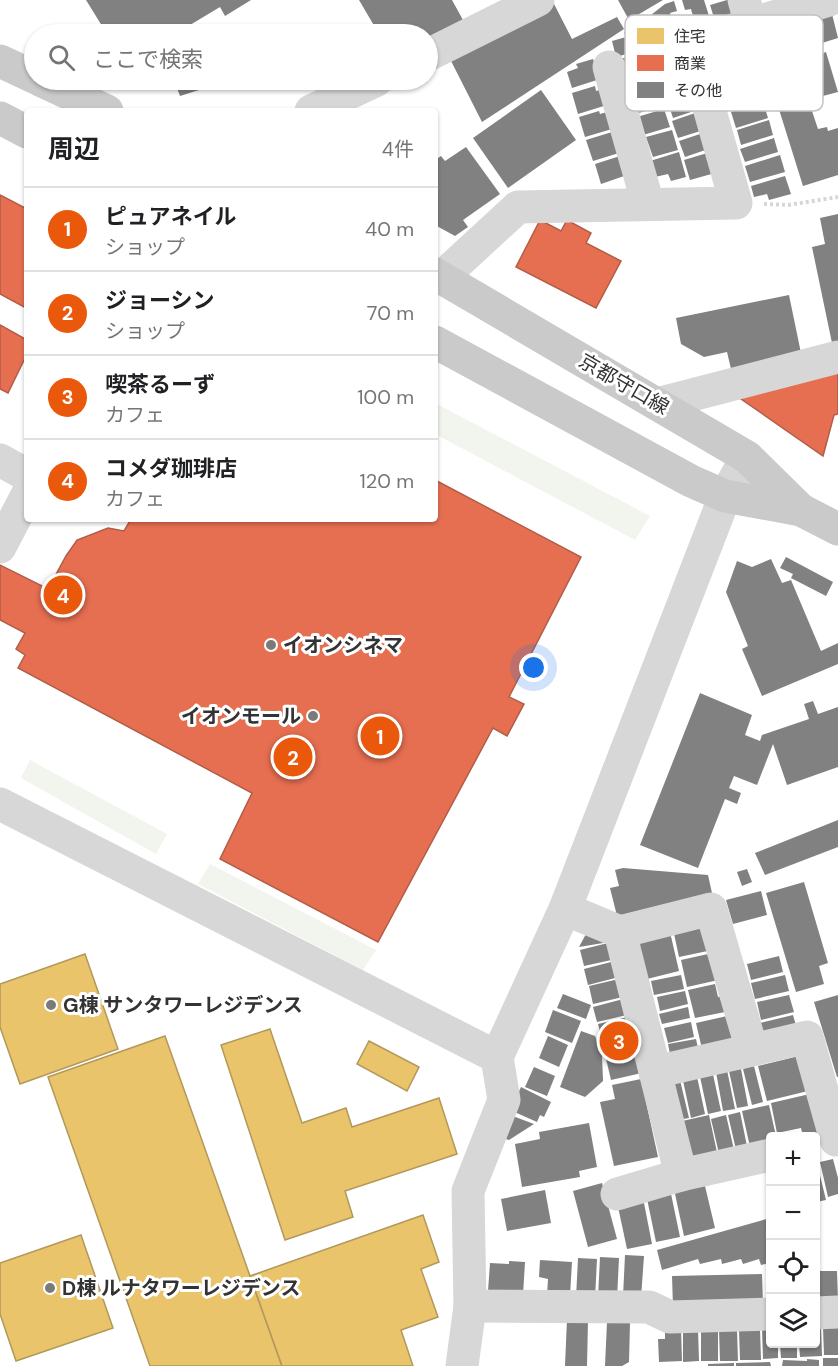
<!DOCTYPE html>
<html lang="ja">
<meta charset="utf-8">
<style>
:root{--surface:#fff;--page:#f6f6f6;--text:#202124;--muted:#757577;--line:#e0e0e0;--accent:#ea580c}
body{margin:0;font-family:"DM Sans","Noto Sans JP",sans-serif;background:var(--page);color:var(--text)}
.controls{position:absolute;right:18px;bottom:18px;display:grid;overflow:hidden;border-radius:6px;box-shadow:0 2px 4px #0004}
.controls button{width:54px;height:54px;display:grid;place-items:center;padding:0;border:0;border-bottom:2px solid var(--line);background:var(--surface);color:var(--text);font:30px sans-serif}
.you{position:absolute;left:534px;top:668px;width:21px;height:21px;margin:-15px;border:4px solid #fff;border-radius:50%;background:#1a73e8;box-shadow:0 0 0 9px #1a73e833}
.badge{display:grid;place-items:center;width:39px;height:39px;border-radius:50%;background:var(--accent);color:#fff;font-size:20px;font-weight:700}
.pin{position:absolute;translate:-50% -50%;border:3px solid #fff;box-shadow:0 2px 6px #0006}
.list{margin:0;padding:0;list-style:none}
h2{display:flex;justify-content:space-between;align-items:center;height:78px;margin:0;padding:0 24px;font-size:26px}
h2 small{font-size:20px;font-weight:400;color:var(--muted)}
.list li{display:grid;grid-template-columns:39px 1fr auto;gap:18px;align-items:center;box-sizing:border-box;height:84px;padding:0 24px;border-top:2px solid var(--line)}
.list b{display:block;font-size:22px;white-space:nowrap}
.list p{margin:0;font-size:20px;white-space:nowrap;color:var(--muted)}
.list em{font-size:20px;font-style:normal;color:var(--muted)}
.icon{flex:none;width:33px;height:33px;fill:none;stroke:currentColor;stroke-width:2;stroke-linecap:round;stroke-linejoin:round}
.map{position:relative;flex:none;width:838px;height:1366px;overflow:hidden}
.search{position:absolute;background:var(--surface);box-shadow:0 2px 4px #0004;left:24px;top:24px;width:414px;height:66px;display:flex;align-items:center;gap:15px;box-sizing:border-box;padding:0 21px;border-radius:33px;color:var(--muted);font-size:22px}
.panel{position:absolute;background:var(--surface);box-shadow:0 2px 4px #0004;left:24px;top:108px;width:414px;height:414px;border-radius:6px}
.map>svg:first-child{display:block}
.green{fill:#f1f5ed}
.homes{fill:#e9c46a;stroke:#b2985a;stroke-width:1.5}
.shops{fill:#e76f51;stroke:#b15d48;stroke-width:1.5}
.building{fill:#818181}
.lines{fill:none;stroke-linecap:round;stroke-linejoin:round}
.path{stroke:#d6d6d6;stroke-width:4;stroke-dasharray:3 3;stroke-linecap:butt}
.minor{stroke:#d7d7d7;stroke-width:33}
.major{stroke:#cacaca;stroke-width:33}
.poi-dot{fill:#7a7a7a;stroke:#fff;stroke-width:2}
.labels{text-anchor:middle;stroke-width:6;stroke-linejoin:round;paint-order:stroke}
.street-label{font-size:20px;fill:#333;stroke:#fff}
.poi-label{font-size:20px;font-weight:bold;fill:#333;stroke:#fff;text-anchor:start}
.key{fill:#fff;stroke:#c2c2c2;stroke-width:1.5}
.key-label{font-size:16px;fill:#333}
</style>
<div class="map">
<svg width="838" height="1366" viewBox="0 0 838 1366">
<rect width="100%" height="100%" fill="#fff"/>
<g class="green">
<path d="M435,403L650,516L635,540L435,434Z"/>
<path d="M30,760L167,834L156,854L21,778Z"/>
<path d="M210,864L376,950L363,970L198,884Z"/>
</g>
<g class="homes">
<path d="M85,954L118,1049L20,1084L0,1027V984Z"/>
<path d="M270,1029L302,1123L346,1108L352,1127L439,1098L457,1154L345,1191L353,1217L285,1240L221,1045Z"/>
<path d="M165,1036L250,1276L282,1366H150L48,1077Z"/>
<path d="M369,1041L419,1067L407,1091L357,1064Z"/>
<path d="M423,1215L439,1262L421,1269L438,1317L401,1330L413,1366H282L250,1276Z"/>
<path d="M81,1235L113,1328L16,1361L0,1314V1263Z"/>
</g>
<g class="shops">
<path d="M0,195L27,209V299L24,307L0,294Z"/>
<path d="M540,220L561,231L567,220L591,233L586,243L621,261L596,308L516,267Z"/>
<path d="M0,325L27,340V354L8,393L0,389Z"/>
<path d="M838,365V414L834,415L823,456L731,392Z"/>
<path d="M435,480L581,557L509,697L524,704L507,736L493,728L378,942L220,859L252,793L18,668L25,655L16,649L25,633L0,620V565L48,589L66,556L77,540L108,528L124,531L131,519H435Z"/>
</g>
<g class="building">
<path d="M86,0H251L225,16L220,7L175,34H149L147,30L140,34H107Z"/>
<path d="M359,0H452L463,20L428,39V34H379Z"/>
<path d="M618,0H663L629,20Z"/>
<path d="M682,0H704L710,19L695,24L691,9L685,10Z"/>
<path d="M727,0H734L731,20L716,24L710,5Z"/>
<path d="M674,1L677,11L670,13L675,28L647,37L642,22L665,4Z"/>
<path d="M553,2L572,39L617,17L624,29L482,122L449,57Z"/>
<path d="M831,10L838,38L822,43L814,15Z"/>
<path d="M639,27L645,49L616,57L612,41L626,37L624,32Z"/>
<path d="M646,51L652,69L623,78L617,60Z"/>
<path d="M826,52L838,92L819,97L820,102L810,105L818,129L827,127L828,131L838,128V175L803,186L767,71Z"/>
<path d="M593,59L600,79L572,88L567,72L578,68L576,64Z"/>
<path d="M653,72L658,86L629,96L624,81Z"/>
<path d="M174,80H231L180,96Z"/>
<path d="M595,86L596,91L602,89L607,105L578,114L572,93Z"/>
<path d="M659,89L664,106L635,114L630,98Z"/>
<path d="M541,90L576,140L508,188L473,138Z"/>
<path d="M694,91L700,109L673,118L667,100Z"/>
<path d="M763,102L768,118L736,128L731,112Z"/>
<path d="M664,109L670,127L643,135L637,117Z"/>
<path d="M599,111L600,114L607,112L612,129L585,137L579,117Z"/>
<path d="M701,111L707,129L678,138L672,121Z"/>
<path d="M769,120L773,135L741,145L737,130Z"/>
<path d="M672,130L678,150L653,157L646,137Z"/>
<path d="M709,131L714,147L685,157L679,141Z"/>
<path d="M612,132L619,153L593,161L586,140Z"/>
<path d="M774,138L778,152L745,162L740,149Z"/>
<path d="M466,147L500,194L463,220L468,227L455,236L435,225V160L441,156L445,161Z"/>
<path d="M714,151L715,173L690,180L684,160Z"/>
<path d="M679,152L686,177L671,181L668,174L655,177L650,161Z"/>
<path d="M780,155L785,172L750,182L745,166Z"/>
<path d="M620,156L627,175L601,184L595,164Z"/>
<path d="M785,176L791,194L769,200L767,194L754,197L751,186Z"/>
<path d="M838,214V342L832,343L812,247L825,244L820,218Z"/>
<path d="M789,295L802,358L732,373L727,352L704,357L681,344L676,318Z"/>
<path d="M786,557L833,582L826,596L791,578L793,574L780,568Z"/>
<path d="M771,559L782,583L791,580L821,651L838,643V664L762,696L742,649L748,646L726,592L737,561L752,567Z"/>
<path d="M700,693L752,715L745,735L760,741L762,735L809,719L804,704L813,701L818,714L838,707V767L787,785L773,744L757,785L734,776L729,788L741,793L737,804L725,799L698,868L640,845Z"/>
<path d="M838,820V847L765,875L755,853Z"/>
<path d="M623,868L708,875L712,893L617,916L610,888L619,886L615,870Z"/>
<path d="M747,869L752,882L742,886L737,872Z"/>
<path d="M804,882L828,963L819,966L824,984L796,992L766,893Z"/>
<path d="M761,891L767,915L733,924L726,900Z"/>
<path d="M700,923L717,949L679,957L673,929Z"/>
<path d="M670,932L679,971L647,979L638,939Z"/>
<path d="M586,934L609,942L579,947Z"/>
<path d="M612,942L616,959L584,966L580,950Z"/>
<path d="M717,952L723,979L687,987L681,960Z"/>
<path d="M779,956L783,972L751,980L747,964Z"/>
<path d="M615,961L619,977L588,985L584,969Z"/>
<path d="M681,975L684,989L654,995L651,981Z"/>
<path d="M785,975L789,991L755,999L751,983Z"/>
<path d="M623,978L627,996L593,1004L589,986Z"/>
<path d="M715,984L718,997L727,995L730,1011L695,1018L688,990Z"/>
<path d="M685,991L688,1004L660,1011L657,997Z"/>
<path d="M563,994L591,1005L586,1019L557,1008Z"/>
<path d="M789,995L794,1012L761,1020L757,1002Z"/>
<path d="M838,995V1077H837L814,1002Z"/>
<path d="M627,998L631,1014L597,1022L593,1007Z"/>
<path d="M688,1007L690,1018L662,1024L659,1014Z"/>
<path d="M553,1010L581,1021L572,1043L545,1032Z"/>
<path d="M793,1015L797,1029L763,1038L760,1023Z"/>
<path d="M632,1016L636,1035L603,1043L598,1024Z"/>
<path d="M727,1016L733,1042L702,1049L696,1023Z"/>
<path d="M691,1022L694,1037L668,1043L664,1028Z"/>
<path d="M581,1031L595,1036L602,1055L603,1081L585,1097L560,1087Z"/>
<path d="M548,1036L568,1045L559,1067L539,1058Z"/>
<path d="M638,1038L646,1072L611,1080L603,1046Z"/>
<path d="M696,1039L699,1053L671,1059L668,1044Z"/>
<path d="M803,1055L812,1090L767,1101L758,1066Z"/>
<path d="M754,1066L763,1102L752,1105L743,1069Z"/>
<path d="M534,1067L555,1076L547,1096L525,1087Z"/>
<path d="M741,1069L748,1106L737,1108L729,1071Z"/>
<path d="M712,1070L721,1111L708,1114L699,1072Z"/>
<path d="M727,1070L735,1109L723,1111L716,1072Z"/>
<path d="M696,1072L705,1114L691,1118L682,1076Z"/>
<path d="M641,1079L658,1157L614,1166L600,1102L615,1099L612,1085Z"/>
<path d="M680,1080L689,1118L677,1120L668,1082Z"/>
<path d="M521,1087L551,1102L544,1117L540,1115L537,1122L510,1110Z"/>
<path d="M814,1093L823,1133L803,1136L801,1128L777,1133L771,1103Z"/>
<path d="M769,1105L776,1136H770V1142L750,1147L742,1111Z"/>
<path d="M740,1112L748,1151L737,1154L728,1115Z"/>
<path d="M510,1115L534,1124L509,1140L503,1138Z"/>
<path d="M709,1115L718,1157L686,1156L678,1122Z"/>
<path d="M726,1115L735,1154L720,1158L711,1119Z"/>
<path d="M589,1123L597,1167L579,1171L580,1177L522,1187L515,1144L540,1139L539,1132Z"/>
<path d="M816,1159L826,1200L816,1202Z"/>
<path d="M833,1159L838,1178V1194L828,1197L820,1162Z"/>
<path d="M704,1182L715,1228L684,1236L674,1189Z"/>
<path d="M602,1183L617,1239L588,1247L573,1191Z"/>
<path d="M670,1189L680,1237L656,1242L646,1194Z"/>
<path d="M545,1190L551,1223L507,1231L501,1199Z"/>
<path d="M617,1202L644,1203L652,1244L627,1249Z"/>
<path d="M770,1218V1263L761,1265L759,1259L743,1264L741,1259L722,1264L721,1259L700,1264L698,1259L662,1270L657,1250Z"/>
<path d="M625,1255L644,1256L641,1298L623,1297Z"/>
<path d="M600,1257L619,1258L617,1299L598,1298Z"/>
<path d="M578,1258L597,1259L595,1299L576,1298Z"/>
<path d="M540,1260L572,1262L570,1296L547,1295L548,1279L539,1277Z"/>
<path d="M509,1261L525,1262L523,1295L488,1291L490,1263L509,1264Z"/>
<path d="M766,1271H770V1303H768Z"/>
<path d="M817,1271H837L838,1299L818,1300Z"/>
<path d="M762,1274L763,1304L673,1307L672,1276Z"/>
<path d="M567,1319L588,1320L587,1366H565Z"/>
<path d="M607,1322L630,1323L629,1362L622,1366H605Z"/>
<path d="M838,1326V1355H824L823,1327Z"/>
<path d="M816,1327H821L822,1356L800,1357L799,1344H816Z"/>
<path d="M681,1328L682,1361L659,1362L658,1339H665V1329Z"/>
<path d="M698,1328L699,1361L683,1362V1329Z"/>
<path d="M770,1328V1344H778V1358L763,1359L762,1329Z"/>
<rect x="701" y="1329" width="17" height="32"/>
<path d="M760,1329L761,1360H740L739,1330Z"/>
<path d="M719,1330H737L738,1361H720Z"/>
<path d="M780,1344H797V1358H781Z"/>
<rect x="823" y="1358" width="15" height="8"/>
<path d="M807,1359L819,1360V1366H782L783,1360L807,1361Z"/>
<path d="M770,1362L771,1366H736V1363Z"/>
<path d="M734,1363V1366H708V1364Z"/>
</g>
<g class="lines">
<path class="path" d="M764,204L788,205L838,197"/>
<g class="minor">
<path d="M751,24L829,0"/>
<path d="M428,55L538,0"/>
<path d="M609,67L648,204"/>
<path d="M311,111L377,80"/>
<path d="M442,277L518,207L736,203L691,44L751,24L744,0"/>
<path d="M657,404L838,357"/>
<path d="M0,460L27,475"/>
<path d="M0,547L27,495"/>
<path d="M0,804L497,1057"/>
<path d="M565,909L620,932L681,1175"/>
<path d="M620,932L711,909L752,1050L807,1037L836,1140"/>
<path d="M655,1072L752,1050"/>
<path d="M617,1194L681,1175L770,1155"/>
<path d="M470,1306L649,1307L670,1317L770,1314"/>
<path d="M816,1313L838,1312"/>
<path d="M462,1366L470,1306L468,1191L504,1100L497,1057L565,909L725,496L747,457"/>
</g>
<g class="major">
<path d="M0,61L34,77"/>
<path d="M40,80L107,111"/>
<path d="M0,118L27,132"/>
<path d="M435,274L747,457L801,510"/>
<path d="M435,342L691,481L725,496L801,510L838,529"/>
</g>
</g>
<g class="poi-dot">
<circle cx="271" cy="645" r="6"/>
<circle cx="313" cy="716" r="6"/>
<circle cx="51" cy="1005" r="6"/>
<circle cx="50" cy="1288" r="6"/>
</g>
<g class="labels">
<g class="street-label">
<text transform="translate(624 384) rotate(30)" y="7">京都守口線</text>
</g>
<g class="poi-label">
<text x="283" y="652">イオンシネマ</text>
<text x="301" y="723" text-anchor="end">イオンモール</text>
<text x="63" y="1012">G棟 サンタワーレジデンス</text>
<text x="62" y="1295">D棟 ルナタワーレジデンス</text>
</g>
</g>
<rect x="625" y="15" width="198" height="96" rx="9" class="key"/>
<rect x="637" y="28" width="27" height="16" fill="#e9c46a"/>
<rect x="637" y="55" width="27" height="16" fill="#e76f51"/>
<rect x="637" y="82" width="27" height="16" fill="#818181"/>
<g class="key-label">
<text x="674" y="42">住宅</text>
<text x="674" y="69">商業</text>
<text x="674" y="96">その他</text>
</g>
</svg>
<div class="controls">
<button>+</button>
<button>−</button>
<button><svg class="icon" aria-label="locate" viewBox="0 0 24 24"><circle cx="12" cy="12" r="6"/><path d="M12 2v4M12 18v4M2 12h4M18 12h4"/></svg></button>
<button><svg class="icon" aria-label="layers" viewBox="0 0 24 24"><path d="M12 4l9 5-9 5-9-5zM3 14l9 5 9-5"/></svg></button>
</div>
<div class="you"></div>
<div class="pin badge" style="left:380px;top:736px">1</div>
<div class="pin badge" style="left:293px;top:757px">2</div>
<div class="pin badge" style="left:619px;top:1041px">3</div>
<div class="pin badge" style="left:63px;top:595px">4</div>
<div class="search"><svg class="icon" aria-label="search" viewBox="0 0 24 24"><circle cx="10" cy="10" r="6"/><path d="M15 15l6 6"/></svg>ここで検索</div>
<section class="panel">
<h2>周辺<small>4件</small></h2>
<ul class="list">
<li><span class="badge">1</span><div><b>ピュアネイル</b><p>ショップ</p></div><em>40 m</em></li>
<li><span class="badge">2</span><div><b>ジョーシン</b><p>ショップ</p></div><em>70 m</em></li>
<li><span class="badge">3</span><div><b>喫茶るーず</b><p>カフェ</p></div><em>100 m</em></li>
<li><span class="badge">4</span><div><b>コメダ珈琲店</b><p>カフェ</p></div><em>120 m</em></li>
</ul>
</section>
</div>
